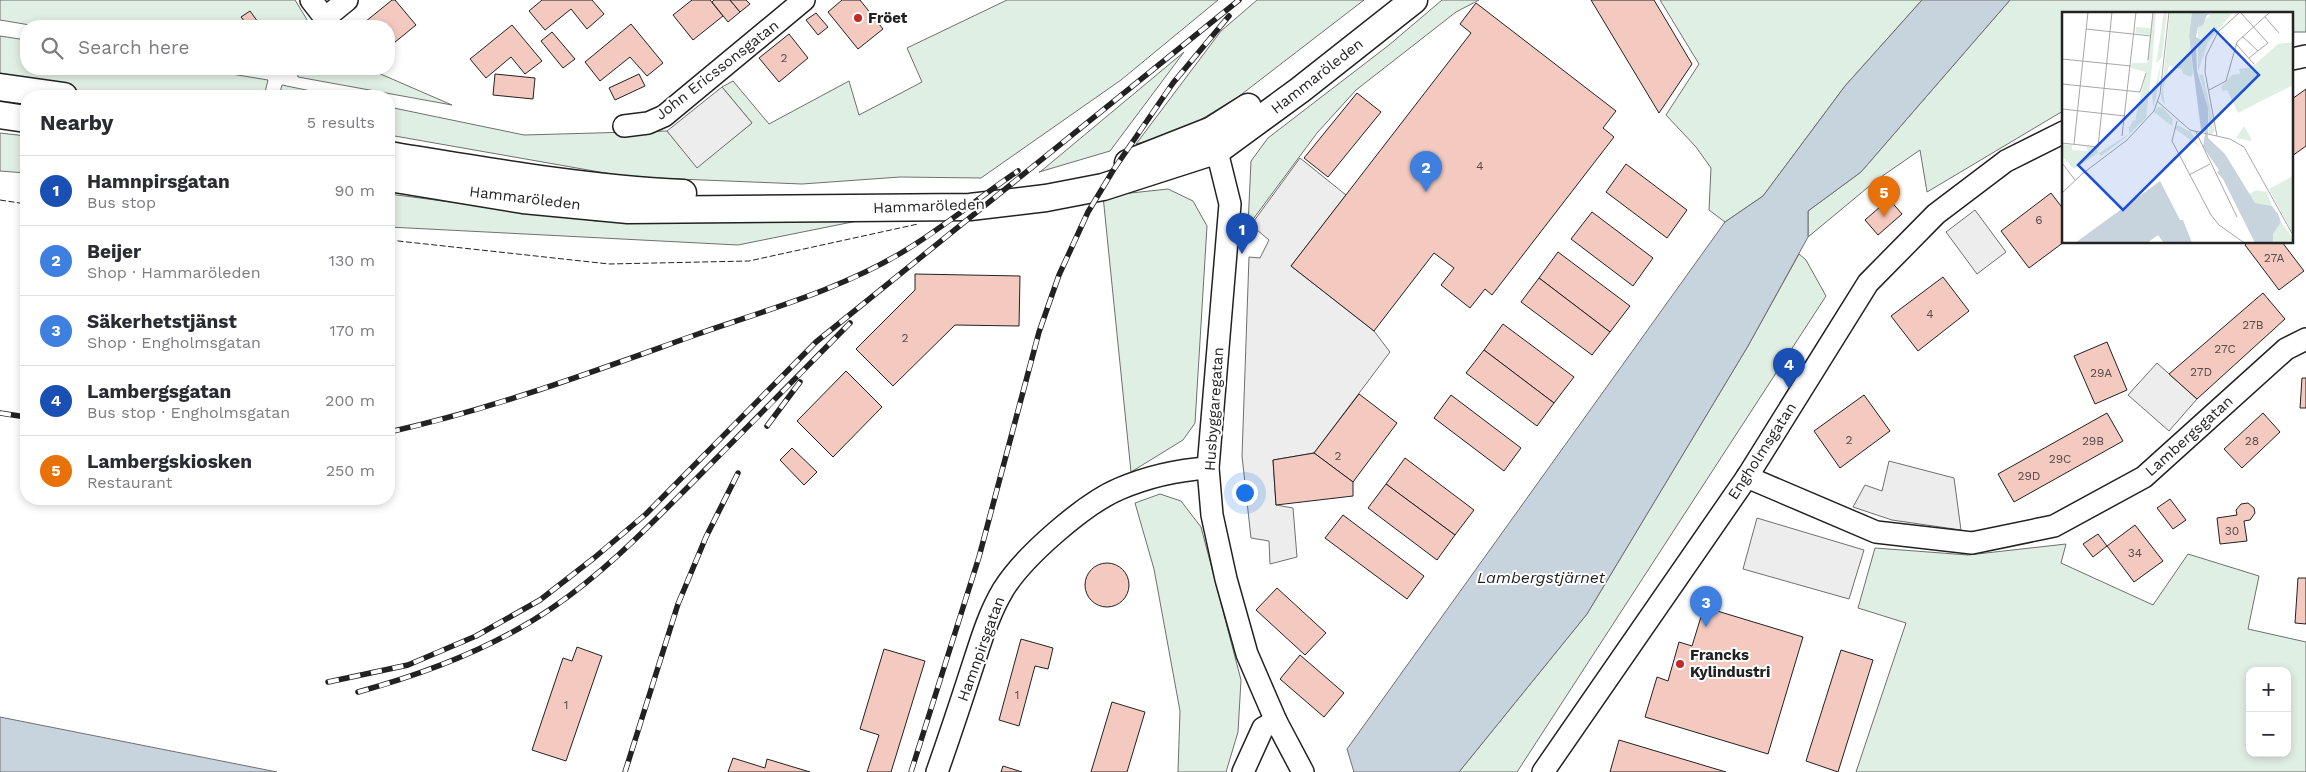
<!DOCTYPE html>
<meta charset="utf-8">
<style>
:root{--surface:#fff;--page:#f2f2f3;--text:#2b2b33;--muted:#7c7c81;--line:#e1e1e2;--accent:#0f766e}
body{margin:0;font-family:"Work Sans",sans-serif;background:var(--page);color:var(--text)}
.controls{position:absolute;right:15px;bottom:15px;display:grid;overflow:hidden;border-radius:10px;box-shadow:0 2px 8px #0003}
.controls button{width:45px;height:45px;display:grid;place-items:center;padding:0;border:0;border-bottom:1px solid var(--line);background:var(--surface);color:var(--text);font:25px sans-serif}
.you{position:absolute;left:1244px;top:492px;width:18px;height:18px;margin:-12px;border:4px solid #fff;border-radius:50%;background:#1a73e8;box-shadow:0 0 0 8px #1a73e833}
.badge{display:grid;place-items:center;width:32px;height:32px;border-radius:50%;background:var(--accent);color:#fff;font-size:16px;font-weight:700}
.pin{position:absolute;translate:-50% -41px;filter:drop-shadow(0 1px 2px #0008)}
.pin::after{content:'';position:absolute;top:26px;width:18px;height:15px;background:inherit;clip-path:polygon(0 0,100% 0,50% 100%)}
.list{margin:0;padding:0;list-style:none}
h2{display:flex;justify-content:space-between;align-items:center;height:65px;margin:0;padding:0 20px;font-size:21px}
h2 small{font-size:16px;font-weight:400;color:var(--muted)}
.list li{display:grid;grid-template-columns:32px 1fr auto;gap:15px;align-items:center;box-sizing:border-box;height:70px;padding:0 20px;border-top:1px solid var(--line)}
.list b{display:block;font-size:19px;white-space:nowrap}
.list p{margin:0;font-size:16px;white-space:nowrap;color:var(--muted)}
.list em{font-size:16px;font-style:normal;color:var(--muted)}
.icon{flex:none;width:28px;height:28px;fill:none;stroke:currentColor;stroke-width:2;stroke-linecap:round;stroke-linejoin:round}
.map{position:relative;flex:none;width:2306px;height:772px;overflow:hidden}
.search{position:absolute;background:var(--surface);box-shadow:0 2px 8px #0003;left:20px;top:20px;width:375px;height:55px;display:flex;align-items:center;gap:12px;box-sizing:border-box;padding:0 18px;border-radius:20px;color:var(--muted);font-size:19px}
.panel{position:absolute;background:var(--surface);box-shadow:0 2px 8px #0003;left:20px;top:90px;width:375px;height:415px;border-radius:20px}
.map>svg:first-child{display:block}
.green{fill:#e0efe3;stroke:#6f6f6f;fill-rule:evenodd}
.parking{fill:#ededed;stroke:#6f6f6f}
.water{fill:#c7d3dd;stroke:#6f6f6f}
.building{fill:#f3c9c0;stroke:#222}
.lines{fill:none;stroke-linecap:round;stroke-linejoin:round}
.minor-casing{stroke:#222;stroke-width:24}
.major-casing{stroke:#222;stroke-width:29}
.minor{stroke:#fff;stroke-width:21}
.major{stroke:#fff;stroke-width:26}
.rail-casing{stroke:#222;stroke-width:5.5}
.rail{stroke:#fff;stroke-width:4;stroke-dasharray:11;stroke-linecap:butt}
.fence{stroke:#222;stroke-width:1;stroke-dasharray:6 2.5;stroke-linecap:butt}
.poi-dot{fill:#c62828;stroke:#fff;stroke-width:2}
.labels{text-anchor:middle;stroke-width:4;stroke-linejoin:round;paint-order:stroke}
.number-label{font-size:12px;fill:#564c4a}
.poi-label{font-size:15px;font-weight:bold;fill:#222;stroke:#fff;text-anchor:start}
.street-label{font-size:15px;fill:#222;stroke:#fff}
.water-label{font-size:16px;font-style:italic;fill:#222;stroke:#fff}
.inset-road{fill:none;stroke:#a7a7a7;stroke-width:1}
.view{fill:#1d4ed8;fill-opacity:0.15;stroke:#1d4ed8;stroke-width:2.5}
.inset-edge{fill:none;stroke:#222;stroke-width:2.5}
</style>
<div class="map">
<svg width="2306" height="772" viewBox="0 0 2306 772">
<rect width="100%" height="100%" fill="#fff"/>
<g class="green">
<path d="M0,0H295L309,23L308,26H36L0,20Z"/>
<path d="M1007,0H1218L1121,80L981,178L900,177L802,184L628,177L389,135V107L524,135L667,131L697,167L752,123L722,87L733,81L769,124L849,81L859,115L922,82L907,48Z"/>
<path d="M1257,0H1364L1238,97L1182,131L1136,144L1221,31Z"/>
<path d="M1442,0H1479L1456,12L1356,90L1317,133L1248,226L1251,161L1268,138L1389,45Z"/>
<path d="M1660,0H1922L1845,86L1763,196L1725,222L1709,210L1711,168L1696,147L1666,115L1699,64Z"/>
<path d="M2010,0H2306V32H2292V14H2064L2063,111L1927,192L1920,150L1878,179L1808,237V211L1861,172Z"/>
<path d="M0,36L26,40V69H201L268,80L264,96H111L0,77Z"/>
<path d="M1184,52L1110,151L1039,172H1040Z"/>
<path d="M297,69H369L452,105L298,77Z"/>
<path d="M282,85L335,96H279Z"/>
<path d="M0,133L26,136V173L0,171Z"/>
<path d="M1168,189L1193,201L1207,226L1195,423L1183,440L1131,472L1103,196Z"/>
<path d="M389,194L597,221L887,215L738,245L389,227Z"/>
<path d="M1799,254L1806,260L1826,296L1517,772H1459L1587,614L1748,346Z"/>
<path d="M1160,494L1181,501L1201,527L1241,680L1238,732L1226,772H1178L1180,711L1154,569L1135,503Z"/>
<path d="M2066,544L2061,563L2153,605L2188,554L2259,576L2248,629L2306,642V772H1856L1906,623L1858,608L1875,548L1968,555ZM2250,671H2287V753H2250Z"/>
</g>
<g class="parking">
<path d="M722,87L752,123L697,168L667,131Z"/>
<path d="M1300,158L1346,195L1291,266L1374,331L1390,352L1314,453L1273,460L1276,505L1293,508L1297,557L1270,564L1269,541L1251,538L1242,456L1249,257L1260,258L1269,240L1251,225Z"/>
<path d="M1975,210L2006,252L1977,274L1946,232Z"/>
<path d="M2157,363L2197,399L2169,431L2128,395Z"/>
<path d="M1889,461L1954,478L1961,530L1892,520L1853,507L1865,485L1882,491Z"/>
<path d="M1757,518L1864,550L1849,599L1743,569Z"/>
</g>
<g class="water">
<path d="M1922,0H2010L1861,172L1808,211V237L1748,346L1587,614L1459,772H1354L1347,749L1725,222L1763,196L1845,86Z"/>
<path d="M0,717L277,772H0Z"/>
</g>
<g class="building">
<path d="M392,0H395L416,25L389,47V26H369L365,22Z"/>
<path d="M542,0H592L604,14L587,29L571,9L545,30L529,11Z"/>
<path d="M692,0H710L723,16L693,40L673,15Z"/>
<path d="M714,0H730L740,12L728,22L712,2Z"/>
<path d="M730,0H746L750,4L740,12Z"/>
<path d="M842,0H860L883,29L858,49L828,12Z"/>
<path d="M1591,0H1654L1692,64L1659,113Z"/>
<path d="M1476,3L1616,111L1603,128L1614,137L1492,295L1485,289L1470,308L1441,285L1454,268L1434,253L1374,331L1291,266L1471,33L1460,24Z"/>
<path d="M250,11L258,22L248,26L241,17Z"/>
<path d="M816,13L828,27L818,35L806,20Z"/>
<path d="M631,24L663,63L647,76L630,57L600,81L585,62Z"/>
<path d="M512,25L542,61L525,74L511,57L486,78L470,59Z"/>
<path d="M552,32L575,59L563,68L541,41Z"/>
<path d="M789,34L808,58L779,82L759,58Z"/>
<path d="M495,74L535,78L533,99L493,95Z"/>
<path d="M639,74L645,86L615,100L609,88Z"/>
<path d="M2306,89V146L2292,156V99Z"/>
<path d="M1357,93L1381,112L1328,177L1304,158Z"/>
<path d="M1626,164L1687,210L1667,238L1606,192Z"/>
<path d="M2051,193L2064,210V242L2029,268L2001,231Z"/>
<path d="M1889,199L1902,214L1878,235L1865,220Z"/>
<path d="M1592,212L1653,258L1633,286L1571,239Z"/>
<path d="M2248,242H2282L2304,271L2279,290L2245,245Z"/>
<path d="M1558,252L1630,306L1610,332L1539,278Z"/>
<path d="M915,274L1020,276L1019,326L955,325L893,386L856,349L915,290Z"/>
<path d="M1943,277L1969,311L1918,351L1891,316Z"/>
<path d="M1539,278L1610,332L1592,355L1521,302Z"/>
<path d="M2263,293L2285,319L2197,399L2169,374Z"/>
<path d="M1503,324L1574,377L1554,403L1484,350Z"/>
<path d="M2107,342L2127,390L2095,404L2074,356Z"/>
<path d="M1484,350L1554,403L1537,426L1466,373Z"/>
<path d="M846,371L882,407L833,457L797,421Z"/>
<path d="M2302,378H2306V408H2300Z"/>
<path d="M1359,394L1397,423L1353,482L1314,453Z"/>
<path d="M1451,395L1521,448L1504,471L1434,418Z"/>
<path d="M1864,395L1890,431L1840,468L1814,431Z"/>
<path d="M2107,413L2123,441L2014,502L1998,474Z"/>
<path d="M2263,413L2280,432L2242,468L2224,449Z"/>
<path d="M792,448L817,472L804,485L780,460Z"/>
<path d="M1314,453L1353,482V496L1276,505L1273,460Z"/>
<path d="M1405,458L1474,510L1455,535L1386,484Z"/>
<path d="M1386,484L1455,535L1437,560L1368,508Z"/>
<path d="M2170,499L2186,520L2173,529L2157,508Z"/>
<path d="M2248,503L2254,508L2255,513L2250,520L2244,521L2247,541L2220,544L2217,518L2237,515L2236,510L2241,504Z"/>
<path d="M1343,515L1424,576L1407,599L1325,538Z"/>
<path d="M2135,525L2163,561L2134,582L2107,546Z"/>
<path d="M2098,534L2107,546L2093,557L2083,544Z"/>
<circle cx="1107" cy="585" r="22"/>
<path d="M2298,578H2306V624L2295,623Z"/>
<path d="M1277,588L1326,633L1305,655L1256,610Z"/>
<path d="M1704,607L1803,637L1768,754L1645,717L1657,677L1668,681L1679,642L1692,646Z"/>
<path d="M1021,639L1053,648L1048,669L1035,666L1019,726L999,720Z"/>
<path d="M577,647L602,656L566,761L532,750L563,658L572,661Z"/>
<path d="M884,649L925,661L891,772H867L879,735L860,729Z"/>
<path d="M1841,650L1873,660L1838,772L1806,761Z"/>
<path d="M1300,655L1344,693L1324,717L1280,679Z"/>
<path d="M1112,702L1145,712L1127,772H1091Z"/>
<path d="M1619,740L1726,772H1610Z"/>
<path d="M733,758L765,768L767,759L810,772H728Z"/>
<path d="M1003,766L1022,772H1001Z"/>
</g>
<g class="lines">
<g class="minor-casing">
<g id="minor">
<path d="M311,0L325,18L347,0"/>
<path d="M2292,59L2306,56"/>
<path d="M624,126L648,123L664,116L804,0"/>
<path d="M1213,135L1230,204L1208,468L1212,515L1226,579L1247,654L1276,721L1303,772"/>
<path d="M1747,477L1876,532L1972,543L2054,526L2144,477L2286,349L2306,339"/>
<path d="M937,772C949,738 960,705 971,671C980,644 988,615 1003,590C1023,557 1084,504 1119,489C1147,477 1178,470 1208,468"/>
<path d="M1243,772L1263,728L1276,721"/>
<path d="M1543,772L1747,477L1868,283L1936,214L2006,161L2064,132"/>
</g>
</g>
<g class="major-casing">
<g id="major">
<path d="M0,87L64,96"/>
<path d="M0,115L26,119"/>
<path d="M389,155C487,171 583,188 683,193"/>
<path d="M1128,163L1212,130L1248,107"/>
<path d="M389,178L523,200L628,210L970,207L1046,198L1103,187L1218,150L1300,90L1414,0"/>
</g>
</g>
<use href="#minor" class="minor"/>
<use href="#major" class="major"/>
<g class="rail-casing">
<g id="rail">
<path d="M0,413L26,417"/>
<path d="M767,426L800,382"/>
<path d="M389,432C494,409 597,370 698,334C766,310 839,290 901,253C942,229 979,197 1018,171"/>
<path d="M328,682L408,665L476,636L540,600L594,558L646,514L816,342L1239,0"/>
<path d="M358,692C424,674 495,647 552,608C605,572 648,527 693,482C746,429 798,376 850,323"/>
<path d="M625,772L678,604L706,537L738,473"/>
<path d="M911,772L979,557L1039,332L1059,275L1088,212L1114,169L1173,83L1229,16"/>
</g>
</g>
<use href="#rail" class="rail"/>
<g class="fence">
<path d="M0,200L26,204"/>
<path d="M389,240L609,264L749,261L918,224"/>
</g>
</g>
<g class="poi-dot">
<circle cx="858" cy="18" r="5"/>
<circle cx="1680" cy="664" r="5"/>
</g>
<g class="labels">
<g class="number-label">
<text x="784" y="62">2</text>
<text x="1480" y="170">4</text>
<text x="2039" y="224">6</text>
<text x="2274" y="262">27A</text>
<text x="1930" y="318">4</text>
<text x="2253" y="329">27B</text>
<text x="905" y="342">2</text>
<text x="2225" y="353">27C</text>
<text x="2201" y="376">27D</text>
<text x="2101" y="377">29A</text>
<text x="1849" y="444">2</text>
<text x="2093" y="445">29B</text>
<text x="2252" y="445">28</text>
<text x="1338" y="460">2</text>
<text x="2060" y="463">29C</text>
<text x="2029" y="480">29D</text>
<text x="2232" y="535">30</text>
<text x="2135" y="557">34</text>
<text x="1017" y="699">1</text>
<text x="566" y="709">1</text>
</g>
<g class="poi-label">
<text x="868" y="23">Fröet</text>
<text x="1690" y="660">Francks<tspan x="1690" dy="17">Kylindustri</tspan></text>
</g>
<g class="street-label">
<text transform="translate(717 70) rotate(-38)" y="5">John Ericssonsgatan</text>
<text transform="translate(1317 76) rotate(-38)" y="5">Hammaröleden</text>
<text transform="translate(525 198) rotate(7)" y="5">Hammaröleden</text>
<text transform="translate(929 206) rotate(-2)" y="5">Hammaröleden</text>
<text transform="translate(1214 409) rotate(-86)" y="5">Husbyggaregatan</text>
<text transform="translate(2189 436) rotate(-42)" y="5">Lambergsgatan</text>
<text transform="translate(1762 451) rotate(-57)" y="5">Engholmsgatan</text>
<text transform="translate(981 649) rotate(-70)" y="5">Hamnpirsgatan</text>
</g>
<g class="water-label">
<text x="1541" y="583">Lambergstjärnet</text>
</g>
</g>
<g transform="translate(2062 12)">
<rect width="231" height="231" fill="#fff"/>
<path d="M91,0H94L90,54L84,106L63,126L39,144L37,141L67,122V116L64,115H68L71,108L73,109L84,60L69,56L70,51H85L88,23L73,21L74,15L89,16ZM102,0H105L100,45L94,52ZM108,0H130L127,24L131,61L129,65L121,62L120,57L107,54L101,78L103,93L99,86ZM151,0H171L146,30L136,60V15ZM231,30V73L176,101L165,78L161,79L159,75L170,63L178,62L177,57L190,55L216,32ZM100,47L94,86L91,95L90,75L93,76ZM137,62L141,63L153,119L150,122H147L146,96ZM96,95H100L111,107L110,114L92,100ZM115,113L129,120L138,135L112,116ZM182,114L189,126V129L174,126ZM0,132L10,133V138L26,139L24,134L35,136L36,141L12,157L0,144ZM231,164V222L207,177ZM194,178L205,180L210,194L193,191L186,183ZM219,210L231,226V231H211V222Z" fill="#e0efe3"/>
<path d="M130,0L152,2L145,3L141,13L136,15L134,25L139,28L134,34L135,59L146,96V126L163,142L193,191L210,194L216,202L219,210L211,222V231H193L161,167L155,160L157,158L141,135L143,120L139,118L127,24ZM98,169L118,208H121L130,231H102L96,223L85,231H13Z" fill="#c7d3dd"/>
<path class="inset-road" d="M178,0L206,31L187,46M203,5L217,21M24,17L89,24M180,24L196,39M174,32L192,52M0,47L69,54M86,48L91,0M0,72L78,80L84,61M147,78L164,69L175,30L208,0M95,89L128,118L168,127L182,135L232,225M0,97L63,104M115,109L110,129L149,203L157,213L184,232M134,120L175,205M60,124L74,0M155,124L143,60L144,44L156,20L178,0M0,131L36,135L50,0M12,132L26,0M0,151L13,168M127,163L148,152M0,181L20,162L65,128L92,99L98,82L107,0"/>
<path class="view" d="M152,17L197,63L61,198L16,153Z"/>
<rect width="231" height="231" class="inset-edge"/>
</g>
</svg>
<div class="controls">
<button>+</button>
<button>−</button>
</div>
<div class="you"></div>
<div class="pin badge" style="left:1242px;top:254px;background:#1a4fb4">1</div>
<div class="pin badge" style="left:1426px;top:192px;background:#3f7fe0">2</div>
<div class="pin badge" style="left:1706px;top:627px;background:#3f7fe0">3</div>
<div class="pin badge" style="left:1789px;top:389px;background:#1a4fb4">4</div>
<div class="pin badge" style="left:1884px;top:217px;background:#e8710a">5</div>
<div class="search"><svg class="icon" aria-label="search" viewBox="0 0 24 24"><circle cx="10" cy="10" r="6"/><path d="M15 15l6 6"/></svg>Search here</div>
<section class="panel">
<h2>Nearby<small>5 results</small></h2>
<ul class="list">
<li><span class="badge" style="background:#1a4fb4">1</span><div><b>Hamnpirsgatan</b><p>Bus stop</p></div><em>90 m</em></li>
<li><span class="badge" style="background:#3f7fe0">2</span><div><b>Beijer</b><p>Shop · Hammaröleden</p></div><em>130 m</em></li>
<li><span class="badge" style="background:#3f7fe0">3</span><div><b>Säkerhetstjänst</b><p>Shop · Engholmsgatan</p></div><em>170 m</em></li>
<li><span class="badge" style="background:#1a4fb4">4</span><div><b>Lambergsgatan</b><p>Bus stop · Engholmsgatan</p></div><em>200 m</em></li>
<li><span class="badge" style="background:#e8710a">5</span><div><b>Lambergskiosken</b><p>Restaurant</p></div><em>250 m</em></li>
</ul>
</section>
</div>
